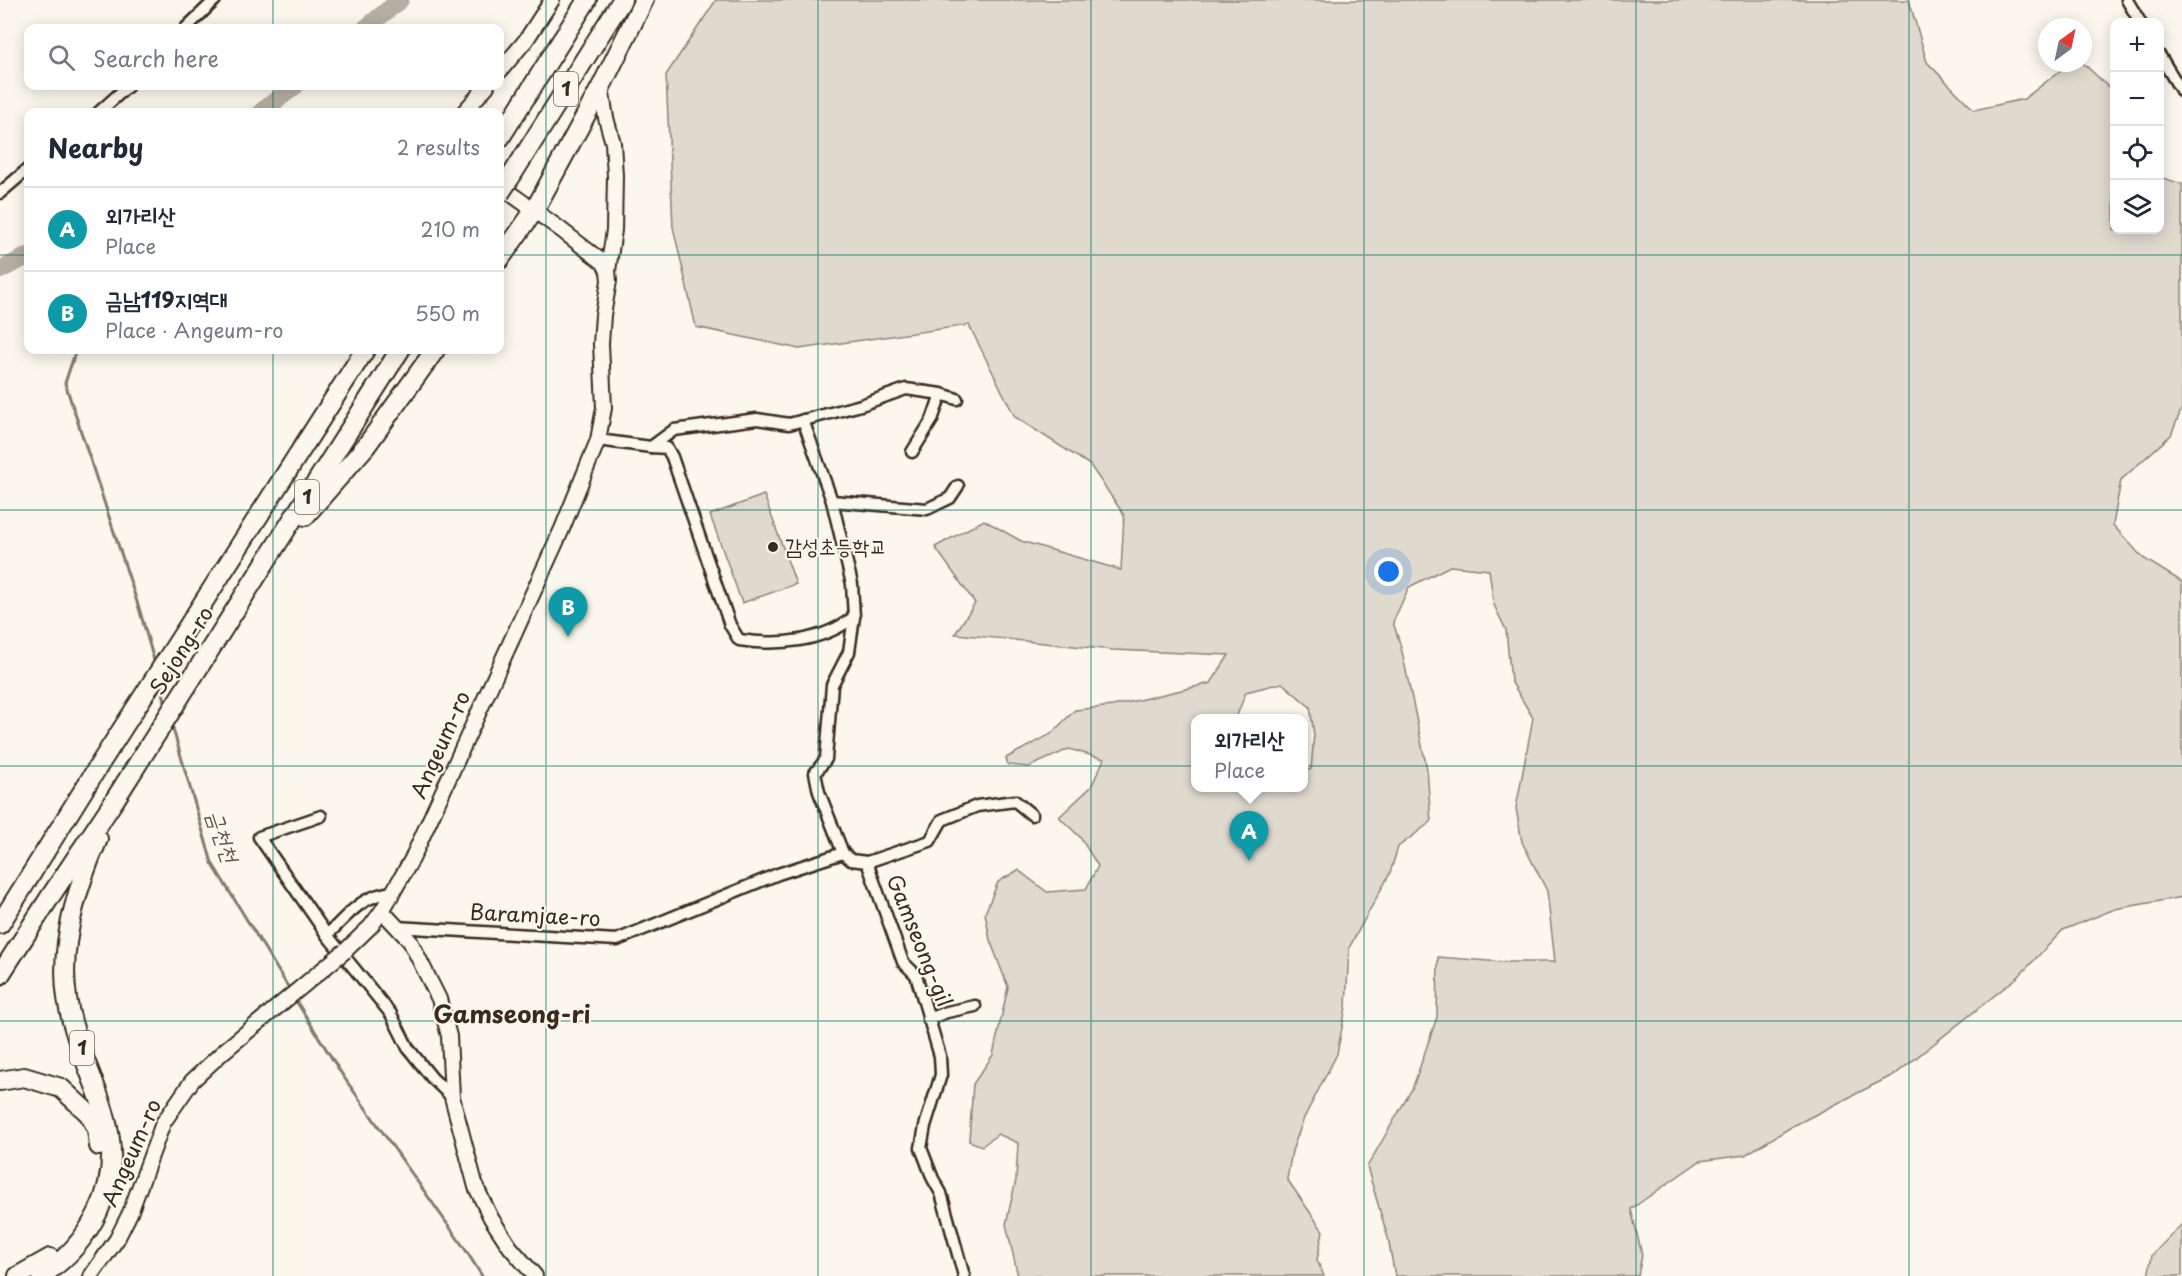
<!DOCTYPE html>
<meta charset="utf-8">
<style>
:root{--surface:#fff;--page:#f2f2f3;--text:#1f2937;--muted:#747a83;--line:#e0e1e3;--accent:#ea580c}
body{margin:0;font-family:"Playpen Sans","Poor Story",sans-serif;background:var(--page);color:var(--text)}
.controls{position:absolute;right:18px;top:18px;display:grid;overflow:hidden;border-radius:12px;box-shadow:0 3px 15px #0003}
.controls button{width:54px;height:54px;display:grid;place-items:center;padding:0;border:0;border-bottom:2px solid var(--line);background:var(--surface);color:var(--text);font:30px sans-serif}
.compass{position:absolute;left:2038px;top:18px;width:54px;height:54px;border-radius:50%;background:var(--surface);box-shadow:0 3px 15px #0003;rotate:33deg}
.you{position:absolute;left:1389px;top:572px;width:21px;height:21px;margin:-15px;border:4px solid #fff;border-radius:50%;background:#1a73e8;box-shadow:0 0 0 9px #1a73e833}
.badge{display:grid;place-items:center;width:39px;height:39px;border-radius:50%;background:var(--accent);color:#fff;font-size:20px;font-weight:700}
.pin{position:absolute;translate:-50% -50px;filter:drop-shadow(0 2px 3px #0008)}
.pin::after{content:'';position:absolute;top:32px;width:21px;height:18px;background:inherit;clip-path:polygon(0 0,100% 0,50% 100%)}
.popup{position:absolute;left:1191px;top:714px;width:117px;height:78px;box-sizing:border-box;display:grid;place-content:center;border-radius:12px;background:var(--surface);filter:drop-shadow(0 2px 4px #0005);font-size:20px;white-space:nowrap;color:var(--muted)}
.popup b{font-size:22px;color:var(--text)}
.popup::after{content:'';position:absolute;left:50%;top:100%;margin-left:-12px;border:12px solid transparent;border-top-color:var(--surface)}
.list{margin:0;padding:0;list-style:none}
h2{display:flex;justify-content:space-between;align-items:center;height:78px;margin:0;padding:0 24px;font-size:26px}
h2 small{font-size:20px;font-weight:400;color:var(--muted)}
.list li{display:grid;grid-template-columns:39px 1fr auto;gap:18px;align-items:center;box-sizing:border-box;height:84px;padding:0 24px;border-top:2px solid var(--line)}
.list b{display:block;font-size:22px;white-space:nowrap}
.list p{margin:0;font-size:20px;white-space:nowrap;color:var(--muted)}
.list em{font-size:20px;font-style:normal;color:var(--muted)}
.icon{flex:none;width:33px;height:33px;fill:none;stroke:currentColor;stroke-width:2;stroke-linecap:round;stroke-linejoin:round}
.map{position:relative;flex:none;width:2182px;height:1276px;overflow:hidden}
.search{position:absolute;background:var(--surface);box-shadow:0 3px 15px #0003;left:24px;top:24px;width:480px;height:66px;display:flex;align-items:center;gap:15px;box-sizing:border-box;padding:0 21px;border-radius:12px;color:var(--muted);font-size:22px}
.panel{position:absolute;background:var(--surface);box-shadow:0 3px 15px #0003;left:24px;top:108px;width:480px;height:246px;border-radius:12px}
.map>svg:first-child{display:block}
.green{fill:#dfd9ce;stroke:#8d8276;stroke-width:1.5;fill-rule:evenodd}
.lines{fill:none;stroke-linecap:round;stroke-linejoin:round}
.stream{stroke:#85796d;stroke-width:3}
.river{stroke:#b6aea2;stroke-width:18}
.minor-casing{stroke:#3b2a1e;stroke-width:15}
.tertiary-casing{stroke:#3b2a1e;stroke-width:18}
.trunk-casing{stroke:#3b2a1e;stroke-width:22}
.minor{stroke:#fbf7ec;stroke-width:10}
.tertiary{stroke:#fbf7ec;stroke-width:14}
.trunk{stroke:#fbf7ec;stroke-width:18}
.tertiary-bridge-casing{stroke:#3b2a1e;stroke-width:18;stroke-linecap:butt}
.trunk-bridge-casing{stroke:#3b2a1e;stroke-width:22;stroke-linecap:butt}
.tertiary-bridge{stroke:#fbf7ec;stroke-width:14}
.trunk-bridge{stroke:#fbf7ec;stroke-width:18}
.grid{fill:none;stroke:#0f766e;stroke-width:1.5;stroke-opacity:0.55}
.poi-dot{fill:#3b2a1e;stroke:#fbf7ec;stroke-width:2}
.labels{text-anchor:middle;stroke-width:4.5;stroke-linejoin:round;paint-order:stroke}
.shield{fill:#fbf7ec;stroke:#75685c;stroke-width:1.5}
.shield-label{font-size:20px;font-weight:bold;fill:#3b2a1e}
.poi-label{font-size:21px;fill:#3b2a1e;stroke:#fbf7ec;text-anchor:start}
.street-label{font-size:21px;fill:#3b2a1e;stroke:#fbf7ec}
.water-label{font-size:22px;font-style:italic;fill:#605246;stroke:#fbf7ec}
.quarter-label{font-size:24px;font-weight:bold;fill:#3b2a1e;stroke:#fbf7ec}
</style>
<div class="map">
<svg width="2182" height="1276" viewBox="0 0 2182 1276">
<rect width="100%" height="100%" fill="#fbf7ec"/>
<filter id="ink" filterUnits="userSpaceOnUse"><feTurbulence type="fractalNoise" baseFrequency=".0167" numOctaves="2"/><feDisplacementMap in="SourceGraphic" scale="12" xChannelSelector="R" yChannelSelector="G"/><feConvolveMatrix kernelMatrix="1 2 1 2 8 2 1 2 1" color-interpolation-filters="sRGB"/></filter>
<g filter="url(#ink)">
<g class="green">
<path d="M716,0H1909L1927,62L1974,110L2024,99L2070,63H2083L2114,92V230H2160V177L2182,184V408L2171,435L2121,480L2113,525L2143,558L2182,582V897L2115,909L2063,930L2019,976L1897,1073L1793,1126L1745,1155L1700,1161L1631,1209L1642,1255L1638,1276H1395L1388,1238L1367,1167L1413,1087L1437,1017L1438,957L1502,962H1555L1547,891L1522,842L1516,808L1533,718L1511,681L1506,630L1494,605L1489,570L1450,566L1409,587L1393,622L1401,647L1427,769L1431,822L1398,847L1390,873L1349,948L1346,1007L1337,1054L1304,1118L1292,1151L1287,1179L1323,1231L1317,1260L1324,1276H1018L1006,1224L1016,1180L1018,1143L998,1134L982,1146L969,1141L973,1084L993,1055L1008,987L990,940L985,913L998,882L1018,870L1047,892L1086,889L1098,866L1080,837L1059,817L1091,787L1104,759L1069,749L1029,767L1008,765L1006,758L1051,734L1075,710L1113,706L1211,683L1229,655L1113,650L955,634L975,603L935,547L984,520L1021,541L1121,570L1124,515L1090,465L1015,417L969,325L799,349L696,327L673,227L666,75ZM1282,683L1310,707L1314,735L1311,769L1303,772V788H1195V718H1236L1246,692Z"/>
<path d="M764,495L796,584L742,603L710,515Z"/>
<path d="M2182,1224V1276H2148L2152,1255Z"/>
</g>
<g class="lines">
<g class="stream">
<path d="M76,350L65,383L139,608L155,664"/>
<path d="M160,682L166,704"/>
<path d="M171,722L212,863L290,990"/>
<path d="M295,999L343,1076L465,1249L482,1276"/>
</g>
<g class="river">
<path d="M366,28L400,0"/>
<path d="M261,112L295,86"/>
<path d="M0,270L28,256"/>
</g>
<g class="minor-casing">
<g id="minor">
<path d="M2127,0L2140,22"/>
<path d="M186,28L215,0"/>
<path d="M2160,56L2182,92"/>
<path d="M99,112L128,86"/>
<path d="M0,193L28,169"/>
<path d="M803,420L832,501L852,584L854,617L849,652L832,685L826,759L815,773L819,792L843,853L851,860L867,862L903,962L916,975L940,1056L941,1075L925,1126L921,1148L933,1179L941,1193L964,1276"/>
<path d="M598,440L651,447L674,430L757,419L789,424L861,405L906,389L941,394L957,399"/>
<path d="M651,447L667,448L672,457L730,625L739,640C778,646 822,642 854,617"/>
<path d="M912,452L932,420L941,394"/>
<path d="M832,501L927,509L950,498L958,486"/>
<path d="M321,816L259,837L327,935C349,914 362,895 393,892"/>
<path d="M867,862L930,841L942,820L977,806L1015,801L1032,815"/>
<path d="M396,927L617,940L778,874L843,853"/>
<path d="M327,935L391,1014L408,1048L432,1078L452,1097"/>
<path d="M928,1019L947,1012L975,1006"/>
</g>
</g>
<g class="tertiary-casing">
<g id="tertiary">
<path d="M500,71L526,40L552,0"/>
<path d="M601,87L606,118L613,143L615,176L614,230L608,271"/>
<path d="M464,112L487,86"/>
<path d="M382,911L410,941L439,999L449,1036L452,1097L476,1187L491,1218L510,1247L535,1276"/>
<path d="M345,951L371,926L382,911L412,859L562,529L598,440L604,408L601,344L603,315L609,281L608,271L604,263L560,229L500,186"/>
<path d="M91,1276L117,1239L130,1213L163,1123L192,1081L224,1051"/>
</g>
</g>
<g class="trunk-casing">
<g id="trunk">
<path d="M500,138L587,0"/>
<path d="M510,178L622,0"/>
<path d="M500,259L534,211L601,87L644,0"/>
<path d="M305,516L366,446L435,350"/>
<path d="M0,924L101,762L365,350"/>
<path d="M0,975L50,897L114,801L400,350"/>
<path d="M0,1081L24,1077L61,1088L89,1114L97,1129L99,1146"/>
<path d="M18,1276L50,1258"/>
<path d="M41,1276C66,1260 85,1239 98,1212C137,1131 78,1074 67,998C59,945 77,887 98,839"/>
</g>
</g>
<use href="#minor" class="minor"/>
<use href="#tertiary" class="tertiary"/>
<use href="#trunk" class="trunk"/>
<g class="tertiary-bridge-casing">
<path id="tertiary-bridge" d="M224,1051L345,951"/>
</g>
<g class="trunk-bridge-casing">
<path id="trunk-bridge" d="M500,193L510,178"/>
</g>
<use href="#tertiary-bridge" class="tertiary-bridge"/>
<use href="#trunk-bridge" class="trunk-bridge"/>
</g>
</g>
<path class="grid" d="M273,0V28M546,0V1276M818,0V1276M1091,0V1276M1364,0V1276M1636,0V1276M1909,0V1276M273,86V112M0,255H28M500,255H2182M273,350V1276M0,510H2182M0,766H2182M0,1021H2182"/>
<circle class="poi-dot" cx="773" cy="547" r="6"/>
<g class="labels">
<g class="shield">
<rect x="554" y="72" width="24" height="34" rx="4.5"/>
<rect x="295" y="480" width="24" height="34" rx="4.5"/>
<rect x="70" y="1031" width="24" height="34" rx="4.5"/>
</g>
<g class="shield-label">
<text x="566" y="96">1</text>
<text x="307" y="504">1</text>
<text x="82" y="1055">1</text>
</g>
<g class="poi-label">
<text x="785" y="554">감성초등학교</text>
</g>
<g class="street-label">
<text transform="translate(182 651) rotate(-58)" y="7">Sejong-ro</text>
<text transform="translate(441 745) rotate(-66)" y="7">Angeum-ro</text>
<text transform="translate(535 916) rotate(3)" y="7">Baramjae-ro</text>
<text transform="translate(919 941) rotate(68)" y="7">Gamseong-gil</text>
<text transform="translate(132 1153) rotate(-66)" y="7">Angeum-ro</text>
</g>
<g class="water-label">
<text transform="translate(223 836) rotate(71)" y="8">금천천</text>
</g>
<g class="quarter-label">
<text x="512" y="1023">Gamseong-ri</text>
</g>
</g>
</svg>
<div class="controls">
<button>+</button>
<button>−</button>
<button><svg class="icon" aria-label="locate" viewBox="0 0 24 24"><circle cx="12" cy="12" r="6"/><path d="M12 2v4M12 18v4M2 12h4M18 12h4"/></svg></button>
<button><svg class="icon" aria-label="layers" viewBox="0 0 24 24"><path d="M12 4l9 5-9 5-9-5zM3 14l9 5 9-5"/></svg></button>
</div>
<svg class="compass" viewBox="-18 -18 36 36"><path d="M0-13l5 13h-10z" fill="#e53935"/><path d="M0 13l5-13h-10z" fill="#747a83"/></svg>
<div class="you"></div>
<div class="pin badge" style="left:1249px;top:861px;background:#0f9aa8">A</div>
<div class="popup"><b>외가리산</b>Place</div>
<div class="pin badge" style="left:568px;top:637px;background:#0f9aa8">B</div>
<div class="search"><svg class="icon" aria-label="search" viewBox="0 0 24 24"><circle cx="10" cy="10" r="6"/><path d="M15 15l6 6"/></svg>Search here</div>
<section class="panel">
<h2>Nearby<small>2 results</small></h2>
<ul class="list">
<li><span class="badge" style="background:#0f9aa8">A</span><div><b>외가리산</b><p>Place</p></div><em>210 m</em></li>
<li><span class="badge" style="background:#0f9aa8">B</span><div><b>금남119지역대</b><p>Place · Angeum-ro</p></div><em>550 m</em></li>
</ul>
</section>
</div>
